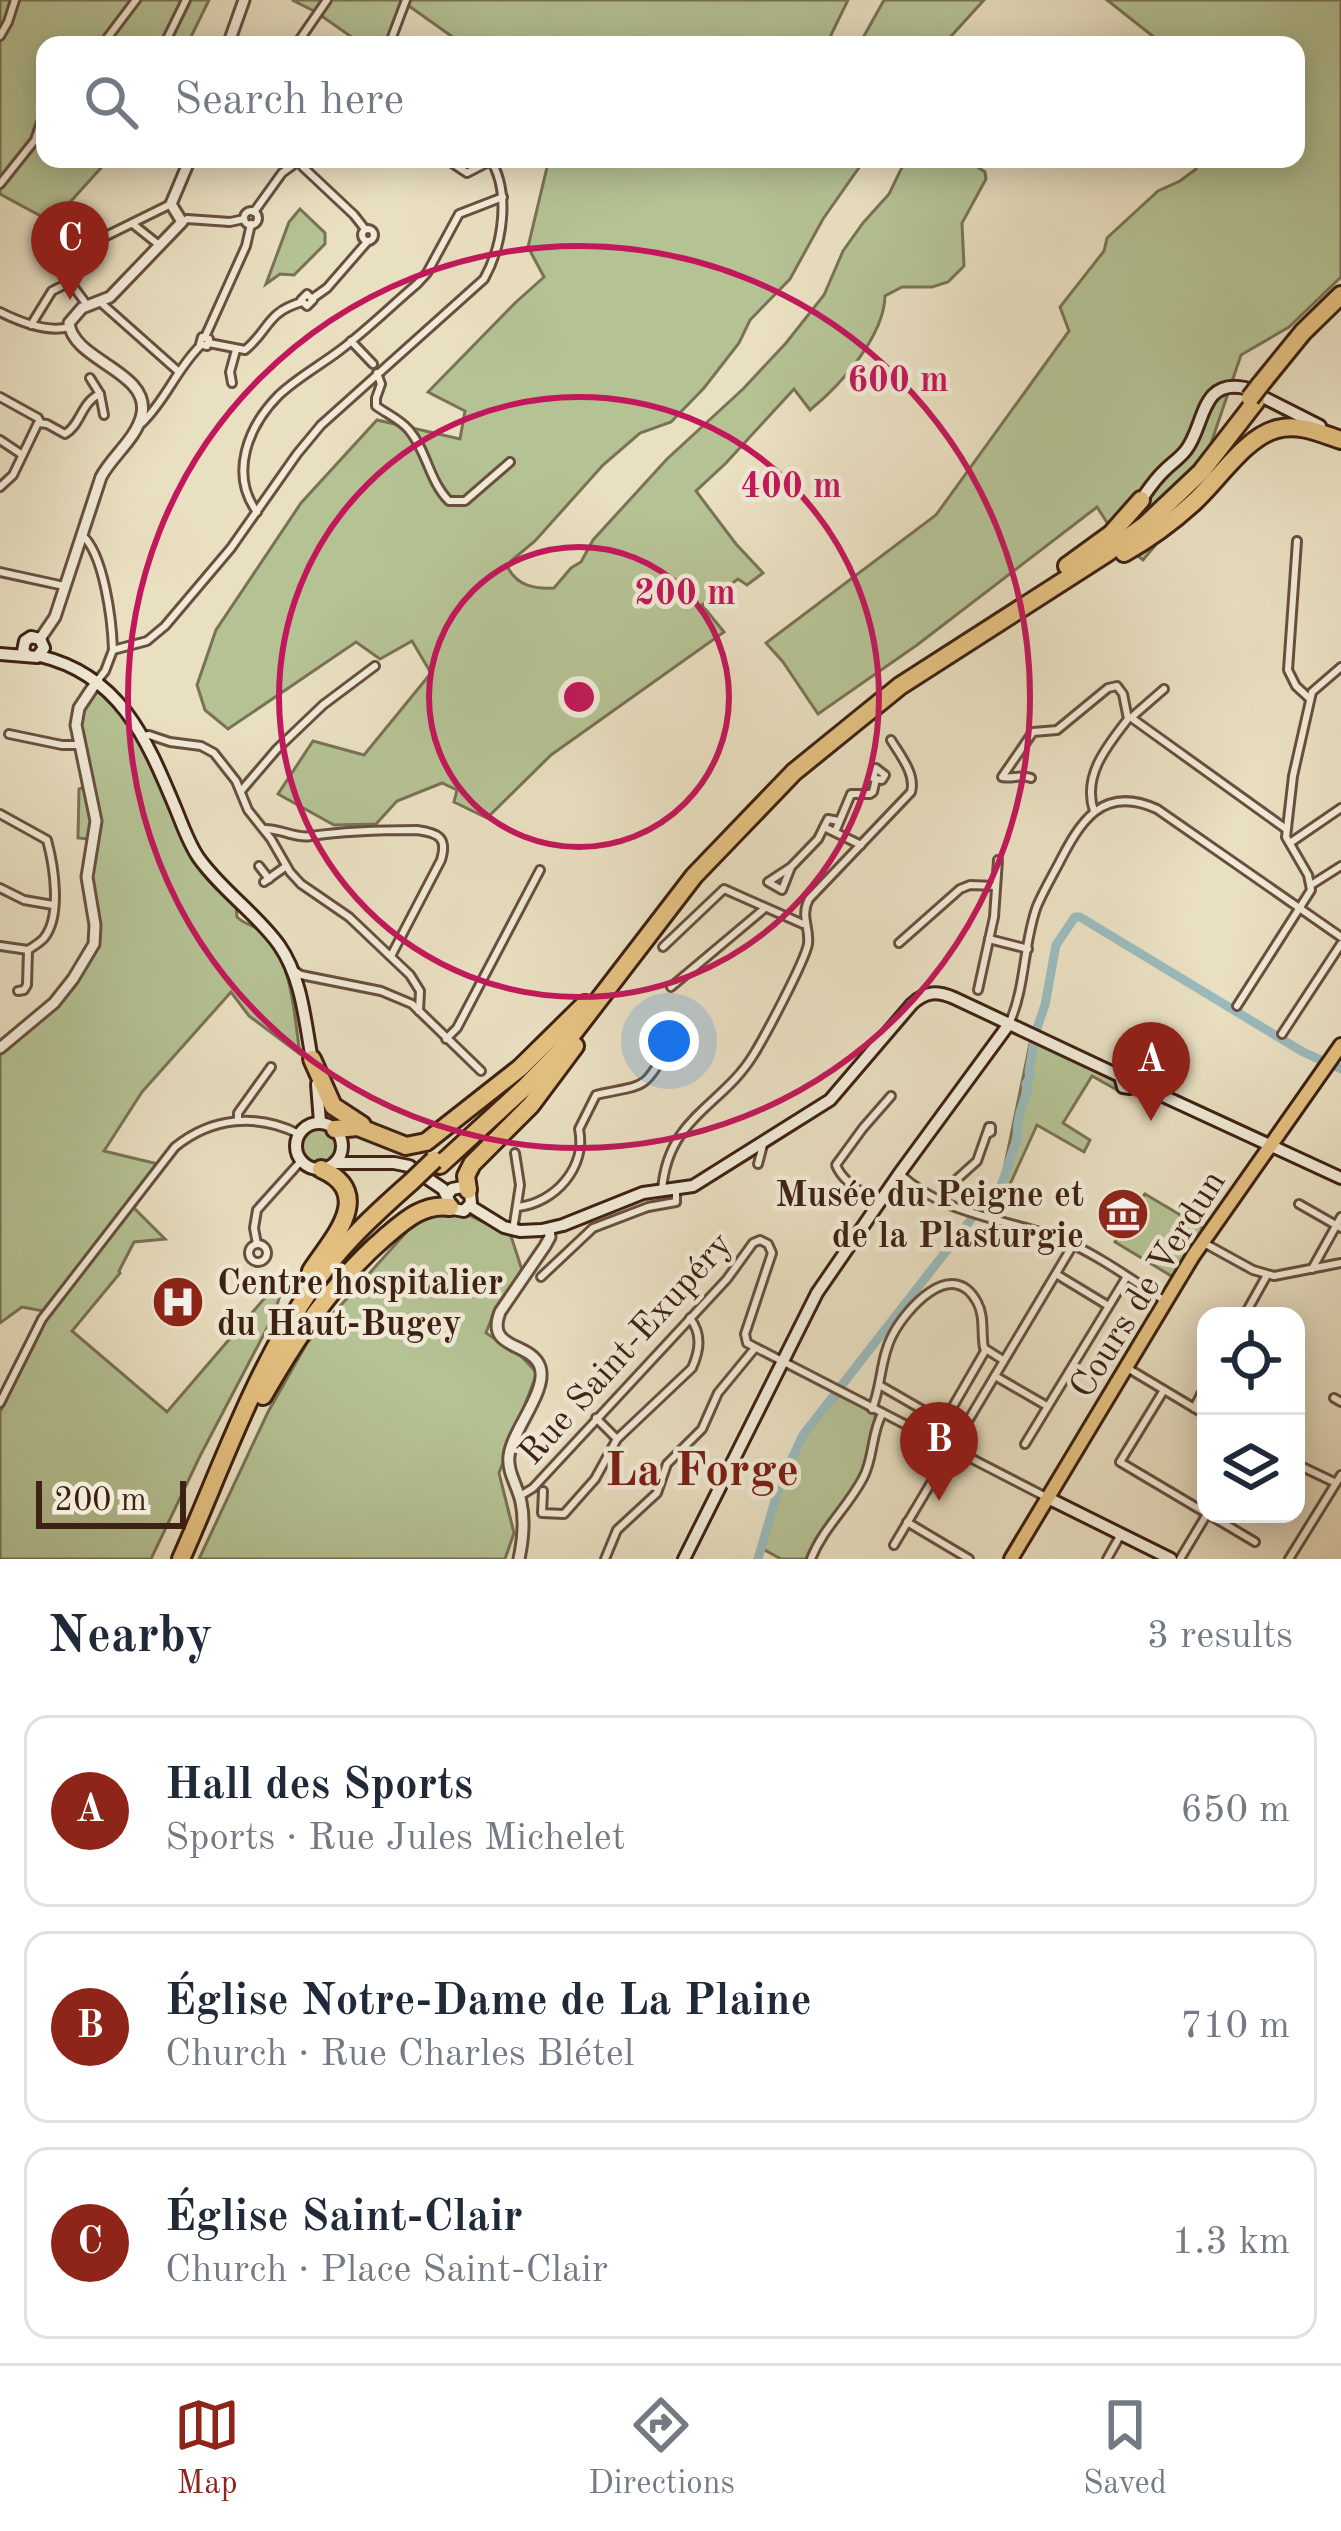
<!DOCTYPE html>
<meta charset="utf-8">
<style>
:root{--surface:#fff;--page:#f6f6f7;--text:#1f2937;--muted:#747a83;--line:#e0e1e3;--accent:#8f2418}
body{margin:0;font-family:"Old Standard TT",serif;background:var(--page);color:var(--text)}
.controls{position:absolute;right:36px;bottom:36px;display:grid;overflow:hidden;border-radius:24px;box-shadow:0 6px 30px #0003}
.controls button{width:108px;height:108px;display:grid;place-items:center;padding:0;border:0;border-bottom:3px solid var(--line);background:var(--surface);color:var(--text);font:60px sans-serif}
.scale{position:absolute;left:36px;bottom:30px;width:150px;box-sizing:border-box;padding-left:12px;border:6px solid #3d2113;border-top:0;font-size:33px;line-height:42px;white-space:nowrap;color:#3d2113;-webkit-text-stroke:9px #f1ead7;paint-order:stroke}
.you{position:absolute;left:669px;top:1041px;width:42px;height:42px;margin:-30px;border:9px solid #fff;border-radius:50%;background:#1a73e8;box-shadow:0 0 0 18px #1a73e833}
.badge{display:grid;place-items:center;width:78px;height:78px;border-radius:50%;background:var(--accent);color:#fff;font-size:39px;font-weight:700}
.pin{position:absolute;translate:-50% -99px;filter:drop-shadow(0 3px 6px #0008)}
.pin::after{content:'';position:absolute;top:63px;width:42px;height:36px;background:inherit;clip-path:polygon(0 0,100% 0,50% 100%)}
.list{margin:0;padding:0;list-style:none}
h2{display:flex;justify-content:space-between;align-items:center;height:156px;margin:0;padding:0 48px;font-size:51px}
h2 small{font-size:39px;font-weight:400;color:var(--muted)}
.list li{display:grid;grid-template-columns:78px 1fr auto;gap:36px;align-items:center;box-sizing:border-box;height:192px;margin:0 24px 24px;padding:0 24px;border:3px solid var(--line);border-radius:24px}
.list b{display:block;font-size:45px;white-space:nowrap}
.list p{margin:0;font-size:39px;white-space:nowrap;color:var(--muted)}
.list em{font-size:39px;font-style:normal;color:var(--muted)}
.icon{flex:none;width:66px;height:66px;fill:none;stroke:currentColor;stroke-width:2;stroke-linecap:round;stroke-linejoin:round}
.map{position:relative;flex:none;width:1341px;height:1559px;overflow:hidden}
.search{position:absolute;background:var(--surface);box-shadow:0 6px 30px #0003;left:36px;right:36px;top:36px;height:132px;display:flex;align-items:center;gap:30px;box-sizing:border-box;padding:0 42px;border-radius:24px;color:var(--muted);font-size:45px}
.sheet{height:804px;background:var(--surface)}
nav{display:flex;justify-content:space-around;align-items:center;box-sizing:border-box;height:168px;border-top:3px solid var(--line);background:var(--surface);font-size:33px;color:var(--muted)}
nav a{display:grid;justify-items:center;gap:6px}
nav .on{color:var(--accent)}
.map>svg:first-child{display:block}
.green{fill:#b5c294;stroke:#797254;stroke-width:3}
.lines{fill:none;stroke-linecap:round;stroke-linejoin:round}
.river{stroke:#9ababc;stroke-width:9}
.minor-casing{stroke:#68503e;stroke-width:12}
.tertiary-casing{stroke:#68503e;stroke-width:15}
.secondary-casing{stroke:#3d2113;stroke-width:16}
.primary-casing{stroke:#3d2113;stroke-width:18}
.motorway-casing{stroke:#3d2113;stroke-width:22}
.minor{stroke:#f1ead7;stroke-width:6}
.tertiary{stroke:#f1ead7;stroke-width:9}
.secondary{stroke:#f1ead7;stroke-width:10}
.primary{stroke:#e4c080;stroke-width:12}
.motorway{stroke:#e4c080;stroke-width:16}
.motorway-bridge-casing{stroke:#3d2113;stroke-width:22;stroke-linecap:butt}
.motorway-bridge{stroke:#e4c080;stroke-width:16}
.ring{fill:none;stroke:#c2185b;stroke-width:6}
.labels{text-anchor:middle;stroke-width:9;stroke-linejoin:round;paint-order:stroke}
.poi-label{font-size:36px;font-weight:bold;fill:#3d2113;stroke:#f1ead7;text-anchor:end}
.street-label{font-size:36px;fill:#3d2113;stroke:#f1ead7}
.district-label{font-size:48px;font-weight:bold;fill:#7a1f14;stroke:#f1ead7}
.centre{fill:#c2185b;stroke:#f1ead7;stroke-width:6}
.ring-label{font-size:36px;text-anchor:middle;font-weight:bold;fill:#c2185b;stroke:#f1ead7;stroke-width:9;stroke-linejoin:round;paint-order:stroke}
</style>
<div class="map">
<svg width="1341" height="1559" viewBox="0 0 1341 1559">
<rect width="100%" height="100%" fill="#e9dfc1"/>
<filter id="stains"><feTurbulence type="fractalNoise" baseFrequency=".00167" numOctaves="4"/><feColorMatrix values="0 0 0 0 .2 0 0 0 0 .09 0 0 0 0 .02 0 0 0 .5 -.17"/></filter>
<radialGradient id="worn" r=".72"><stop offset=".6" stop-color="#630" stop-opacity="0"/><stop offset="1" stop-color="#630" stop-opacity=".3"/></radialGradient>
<g class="green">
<path d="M0,0H209L187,45H45V159H109L52,222L0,194Z"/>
<path d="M292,0H848L830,37L835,45H464L409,6L388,45H363L316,12Z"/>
<path d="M884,0H984L943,45H859Z"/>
<path d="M1107,0H1341V277L1289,327L1241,355L1207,455V484L1143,560L1119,541L1097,507L917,645L818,714L783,662L766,643L936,515L1069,331L1060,307L1104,251L1107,238L1158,191L1180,181L1196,169L1194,159H1296V45H1164Z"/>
<path d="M549,159H865L823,219L790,279L750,320L739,343L704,388L671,422L640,433L603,465L535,541L511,561L508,568C518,586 534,589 554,588L571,568L581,562L593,540L667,459L743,389L786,343L824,295L843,251L863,223L889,194L906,159H965L985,172L986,179L962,223L964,266L948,282L932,287H902L885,296C884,336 841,385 810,410L794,389L726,463L696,491L736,544L763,573L747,585L738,579L702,605L724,632L551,755L487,818L454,802L457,790L442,783L397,801L376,824L334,825L278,794L313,741L364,755L431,673L412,641L380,659L356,642L228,729L205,710L197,685L216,630L301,503L377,420L460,439L465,411L428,392L515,303L544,277L528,247Z"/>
<path d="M300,209L325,233V244L294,275L280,274L266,284L289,222Z"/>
<path d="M99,691L114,703L149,759L190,856L236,905L237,917C245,925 254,925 262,932C293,959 294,1016 300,1054L249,1016L231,992L142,1092L104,1151L162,1165L134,1208L165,1239L134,1242L119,1271L120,1273L72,1331L167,1412L287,1272L274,1315L200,1456L151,1559H0V1412L49,1312L22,1307L0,1323V1055L22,1034L97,946L89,839L78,838L79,789L89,785C84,753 68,713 99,691Z"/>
<path d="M1031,1039L1115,1080L1119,1091L1092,1076L1063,1123L1090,1140L1084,1152L1037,1125L995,1217L980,1212L992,1200L1002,1179Z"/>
<circle cx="319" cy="1146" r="20"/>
<path d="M1145,1194L1204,1229L1173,1277L1115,1242L1130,1213Z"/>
<path d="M445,1213L471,1216L511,1236L522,1270L496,1307L486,1333L521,1356L537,1373L499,1473L514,1533L505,1559H199L268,1412L307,1343L419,1218Z"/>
<path d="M841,1393L876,1411L867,1472L811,1559H781L761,1548C778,1484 792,1440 841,1393Z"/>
</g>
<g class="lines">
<g class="river">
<path d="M1036,1031L1045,1005L1056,945L1075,917H1080L1303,1052L1341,1069"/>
<path d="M758,1559L779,1487L803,1435L972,1218C982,1209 994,1199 1000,1187C1008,1171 1010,1153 1018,1138C1015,1126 1022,1103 1028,1091L1026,1084L1031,1076L1029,1072L1034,1041"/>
</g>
<g class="minor-casing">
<g id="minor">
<path d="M0,36L8,22L15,0"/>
<path d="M102,45L136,0"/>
<path d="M164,45L186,0"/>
<path d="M296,45L327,0"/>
<path d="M389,45L406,0"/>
<path d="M446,159L467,173L494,159"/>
<path d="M305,162L321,159"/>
<path d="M303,167L354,215L365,229"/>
<path d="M0,184L35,140L45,111"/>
<circle cx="251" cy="218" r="7"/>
<path d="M254,212L282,173L293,165"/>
<path d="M182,222L187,219L230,222L244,219"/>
<path d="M134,225L159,245"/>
<circle cx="368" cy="235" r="6"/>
<path d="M70,282L87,305"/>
<path d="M307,294L313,300L307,306L301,300Z"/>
<path d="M313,298L327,288L367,242"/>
<path d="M99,301L179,372"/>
<path d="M0,312C20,322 47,333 69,327"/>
<path d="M31,325L52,291L70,282L72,276L102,238L171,204"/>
<path d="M202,337L209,339L207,346L200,344Z"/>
<path d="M205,337L246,246L251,224"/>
<path d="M351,341L373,364"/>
<path d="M209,343L245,350C269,331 266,312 302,302"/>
<path d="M377,373L381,384L376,398V406C387,414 401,420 409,430C427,451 429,481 449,501H465L510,462"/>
<path d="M90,378L100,394L104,415"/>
<path d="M232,383L230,372L236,350"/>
<path d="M0,397L38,418L40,422"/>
<path d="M142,423C166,400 177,368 201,345"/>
<path d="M0,440L21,454"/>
<path d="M0,487L13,475L38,423L47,424L65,434C81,425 81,402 100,394"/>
<path d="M257,512C229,474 248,426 279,395C297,378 319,366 339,351C366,331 391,306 417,284L427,273L459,214L503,197"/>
<path d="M82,535C104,554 112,620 113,650"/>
<path d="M1297,541L1288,670L1296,686L1309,698"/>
<path d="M0,572L64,586"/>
<path d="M98,680L105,671L113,650L147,641L165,626L231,548L297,454L321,425L484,279C503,245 511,192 490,159"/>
<path d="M1133,716L1164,689"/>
<path d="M1133,719L1286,829"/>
<path d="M9,734L62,745H80"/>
<path d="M143,736L149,735L170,742L201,746L214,753L236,781L248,810L271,839L290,872L301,884L349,917L410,975L420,991L419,1011"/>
<path d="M1031,778C1020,774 1013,779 1002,777L1033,732L1057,730L1108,688L1117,686L1123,694L1128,719C1107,746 1082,776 1094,811"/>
<path d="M241,791L277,749L323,705L375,666"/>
<path d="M0,814L47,840C54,866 62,916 44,938C41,942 31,948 28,950L0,946"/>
<path d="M824,827L861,845"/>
<path d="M264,829C280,828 295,839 311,836C345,831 382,830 417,830C438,833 448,837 441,860L391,956"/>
<path d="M835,832L851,794H870L873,792L876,779L873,778L876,768L885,775L882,780L876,779"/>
<path d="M1290,843L1341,808"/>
<path d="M259,866L269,879"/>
<path d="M791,867L782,890L768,882L791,867L818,839L828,819L839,821"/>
<path d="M264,882L285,867"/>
<path d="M1311,885L1341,866"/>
<path d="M0,888L24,900L53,905"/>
<path d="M989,939L1028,949"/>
<path d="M899,943L960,889L970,885L996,886"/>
<path d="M663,947L724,889L803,924"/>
<path d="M295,971L301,975L381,991L412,1004L481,1071"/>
<path d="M671,987L765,908"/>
<path d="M978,990L994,917L998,860"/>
<path d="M18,991L24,990L27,985L28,950"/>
<path d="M1237,1006L1311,890L1308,875L1286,837L1293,776L1312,692L1341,667"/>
<path d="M1009,1024C1026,987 1023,944 1037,906C1043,892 1051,878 1058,865C1080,822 1102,784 1157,809L1341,937"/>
<path d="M1282,1034L1341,944"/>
<path d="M446,1039L457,1028L540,870"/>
<path d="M238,1121V1113L271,1067"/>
<path d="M758,1164L763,1145"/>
<path d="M900,1174C942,1214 1006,1219 1058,1238C1092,1251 1134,1281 1165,1301"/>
<path d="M662,1190C668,1116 722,1107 754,1054C765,1036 805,961 808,944C810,927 800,916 809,899L911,792C916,774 900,755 891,740"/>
<path d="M943,1200L956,1180L977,1161L989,1127H991V1132L987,1134"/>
<path d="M878,1203C863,1192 843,1183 836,1165L863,1128L891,1096"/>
<path d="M1299,1204L1341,1228"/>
<path d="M518,1207C555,1203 587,1167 579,1129L596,1095C649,1083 641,1092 670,1045"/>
<path d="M513,1230L520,1185L515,1153"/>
<path d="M1204,1243L1253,1270L1274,1276L1341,1263"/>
<circle cx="258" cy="1253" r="9"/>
<path d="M257,1244L254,1228L257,1210L301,1161"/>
<path d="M1312,1269L1341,1217"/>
<path d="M1056,1274L1107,1305"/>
<path d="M541,1277L593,1228L648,1207L676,1202V1189"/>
<path d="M1244,1316L1267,1275"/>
<path d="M1129,1369L1206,1415"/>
<path d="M995,1376L1047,1406"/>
<path d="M881,1386L961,1432"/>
<path d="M1164,1390L1120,1462L1206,1513"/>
<path d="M1334,1398L1341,1402"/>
<path d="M0,1403L42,1319L175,1147C212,1117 257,1113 299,1134"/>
<path d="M1194,1408L1206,1385"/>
<path d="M872,1409C882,1385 880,1359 892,1336C905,1310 952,1256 977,1302C985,1316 981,1333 984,1348L1003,1360"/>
<path d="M596,1418L617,1439"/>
<path d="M944,1422L985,1351"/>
<path d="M1025,1444L1126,1278"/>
<path d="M1296,1464L1336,1483"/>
<path d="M543,1491L542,1513L564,1514L595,1479L617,1439L692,1368C700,1350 702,1334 690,1318"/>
<path d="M520,1496L533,1488L727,1279L753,1243L760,1240L768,1244L772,1253L745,1334L747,1343L1048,1498"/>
<path d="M1208,1514L1255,1542"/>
<path d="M907,1522L969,1559"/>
<path d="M894,1545L1073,1245"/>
<path d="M605,1559L617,1530L657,1493L667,1464L702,1429L718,1393L755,1348"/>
<path d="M811,1559C823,1528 848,1507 863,1478C874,1458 871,1434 882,1414"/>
<path d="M1107,1559L1120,1536"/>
<path d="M1180,1559L1207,1514"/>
<path d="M1289,1559L1341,1475"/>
</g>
</g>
<g class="tertiary-casing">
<g id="tertiary">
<path d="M228,45L244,0"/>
<path d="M40,639L55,617L101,477C112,456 137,438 142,414C150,371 73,361 69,323L82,308L110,297L182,222L171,204L190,159"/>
<path d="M0,1048L54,1003L73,979L94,944L95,925L87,877L96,821L76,725L79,708L97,681"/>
<path d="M519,1559C523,1540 525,1521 521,1502C518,1487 507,1472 509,1456C512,1430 548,1391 540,1367C531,1341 485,1351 500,1312L545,1246L550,1237L549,1229"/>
</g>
</g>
<g class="secondary-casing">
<g id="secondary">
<path d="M1141,500C1148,490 1155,479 1165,470C1172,463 1180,458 1186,450C1205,426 1200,378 1245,388L1320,426"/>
<path d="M0,654L37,657L44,648L40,639L31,637L25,641L23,651L28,656"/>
<path d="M40,656C120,675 146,738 175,807C182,824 188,842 198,857C221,890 256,913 279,945C302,978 305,1022 312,1060"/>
<path d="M1135,1083L1341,1178"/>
<path d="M317,1084L320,1122"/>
<circle cx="319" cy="1146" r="23"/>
<path d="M335,1163H394L409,1166L443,1189L453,1209L464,1211L471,1203L470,1193L462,1187L452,1189L447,1196"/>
<path d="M470,1206L504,1227L520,1231L542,1230L563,1225L643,1193L693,1186L830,1100L912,1004C926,991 937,991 954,998L1120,1076L1130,1072L1134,1075L1135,1083L1130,1088L1123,1087L1120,1076"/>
<path d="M1048,1498L1171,1559"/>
<path d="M684,1559L817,1293L899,1174L1009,1024"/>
</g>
</g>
<g class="primary-casing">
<path id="primary" d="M1011,1559L1193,1256L1341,1045"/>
</g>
<g class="motorway-casing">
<g id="motorway">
<path d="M1260,385L1303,332L1341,295"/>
<path d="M1124,553C1149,539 1172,522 1193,503C1217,482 1245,437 1277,429C1299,423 1320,433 1341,440"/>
<path d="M1067,566L1111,534L1141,500"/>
<path d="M312,1059L333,1106L362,1125"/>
<path d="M335,1129L358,1127L406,1146L426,1142L520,1068L585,1004"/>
<path d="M440,1165L524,1088L558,1053L694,876L794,772L900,686L1107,553L1145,525L1201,472L1256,401"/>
<path d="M468,1190L466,1176L472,1164L531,1105L575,1046"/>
<path d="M311,1271C331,1240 377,1194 321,1169"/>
<path d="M263,1396C297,1337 332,1283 384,1238C404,1221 423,1203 450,1207"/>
<path d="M181,1559C222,1467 256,1366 315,1283C342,1244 376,1213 411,1182"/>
</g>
</g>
<use href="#minor" class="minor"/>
<use href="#tertiary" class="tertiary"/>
<use href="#secondary" class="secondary"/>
<use href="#primary" class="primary"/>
<use href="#motorway" class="motorway"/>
<g class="motorway-bridge-casing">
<g id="motorway-bridge">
<path d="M1250,398L1260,385"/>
<path d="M411,1182L434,1160"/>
</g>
</g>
<use href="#motorway-bridge" class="motorway-bridge"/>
</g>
<g class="ring">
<circle cx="579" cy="697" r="150"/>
<circle cx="579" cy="697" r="300"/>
<circle cx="579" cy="697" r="451"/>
</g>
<defs>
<g id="museum-disc" transform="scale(2.7)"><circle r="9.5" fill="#8f2418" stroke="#f1ead7"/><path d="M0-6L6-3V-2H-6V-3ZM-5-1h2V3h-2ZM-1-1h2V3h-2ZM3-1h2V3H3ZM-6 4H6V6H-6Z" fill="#fff"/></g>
<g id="hospital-disc" transform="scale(2.7)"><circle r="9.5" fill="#8f2418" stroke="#f1ead7"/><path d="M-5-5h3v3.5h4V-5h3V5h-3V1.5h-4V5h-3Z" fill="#fff"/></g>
</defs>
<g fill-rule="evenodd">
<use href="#museum-disc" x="1123" y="1214"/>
<use href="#hospital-disc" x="178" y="1302"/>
</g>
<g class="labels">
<g class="poi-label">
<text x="1084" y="1206">Musée du Peigne et<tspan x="1084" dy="41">de la Plasturgie</tspan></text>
<text x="217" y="1294" text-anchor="start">Centre hospitalier<tspan x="217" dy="41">du Haut-Bugey</tspan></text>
</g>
<g class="street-label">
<text transform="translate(1146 1283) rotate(-58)" y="13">Cours de Verdun</text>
<text transform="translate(624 1347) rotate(-48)" y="13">Rue Saint-Exupéry</text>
</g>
<g class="district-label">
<text x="702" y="1485">La Forge</text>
</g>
</g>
<circle cx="579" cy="697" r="18" class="centre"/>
<g class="ring-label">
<text x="898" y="391">600 m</text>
<text x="791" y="497">400 m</text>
<text x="685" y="604">200 m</text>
</g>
<rect width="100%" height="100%" filter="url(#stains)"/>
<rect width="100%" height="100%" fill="url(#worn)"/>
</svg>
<div class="controls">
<button><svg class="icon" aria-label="locate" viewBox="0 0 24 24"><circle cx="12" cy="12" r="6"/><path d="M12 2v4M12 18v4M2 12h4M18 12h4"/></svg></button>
<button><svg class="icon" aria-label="layers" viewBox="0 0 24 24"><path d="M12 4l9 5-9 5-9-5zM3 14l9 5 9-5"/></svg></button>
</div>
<div class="scale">200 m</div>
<div class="you"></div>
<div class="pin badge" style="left:1151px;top:1121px">A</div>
<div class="pin badge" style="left:939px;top:1501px">B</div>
<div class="pin badge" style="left:70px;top:300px">C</div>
<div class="search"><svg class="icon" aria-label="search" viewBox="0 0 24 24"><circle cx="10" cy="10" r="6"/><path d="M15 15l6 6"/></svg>Search here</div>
</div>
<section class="sheet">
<h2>Nearby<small>3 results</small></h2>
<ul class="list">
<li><span class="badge">A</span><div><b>Hall des Sports</b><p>Sports · Rue Jules Michelet</p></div><em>650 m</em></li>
<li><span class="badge">B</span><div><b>Église Notre-Dame de La Plaine</b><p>Church · Rue Charles Blétel</p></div><em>710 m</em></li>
<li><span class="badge">C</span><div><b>Église Saint-Clair</b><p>Church · Place Saint-Clair</p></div><em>1.3 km</em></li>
</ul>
</section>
<nav>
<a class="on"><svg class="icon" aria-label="map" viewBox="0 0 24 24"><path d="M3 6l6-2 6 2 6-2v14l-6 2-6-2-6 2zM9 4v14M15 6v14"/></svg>Map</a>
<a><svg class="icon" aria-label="directions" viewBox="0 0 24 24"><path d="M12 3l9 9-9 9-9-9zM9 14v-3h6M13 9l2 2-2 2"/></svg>Directions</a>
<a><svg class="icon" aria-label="saved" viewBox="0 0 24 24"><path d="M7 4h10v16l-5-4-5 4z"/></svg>Saved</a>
</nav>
